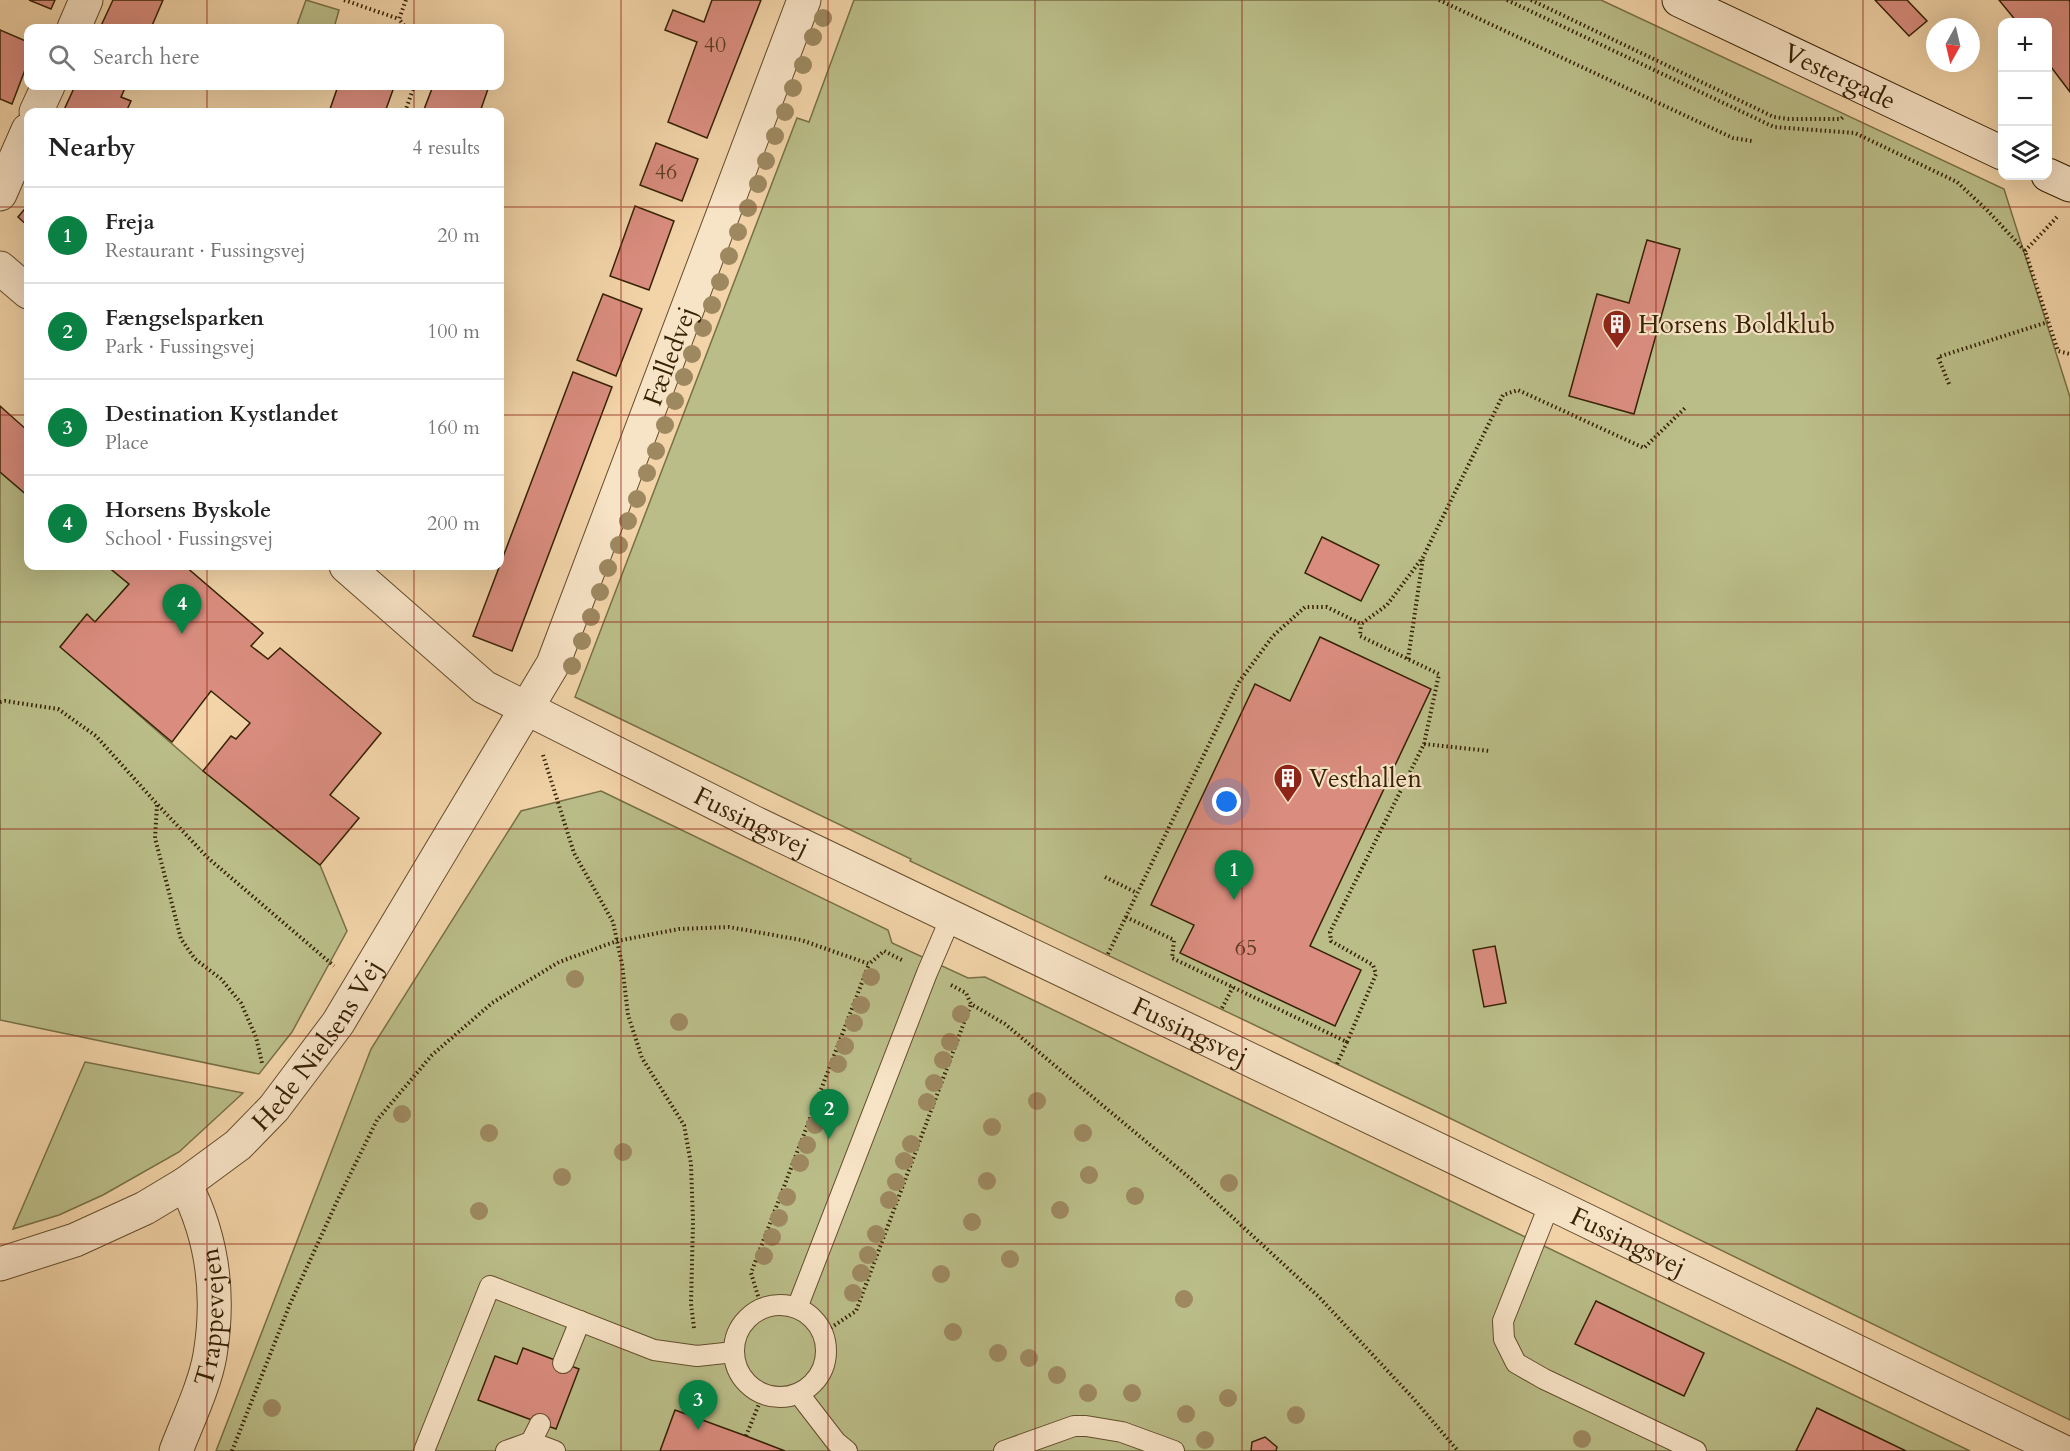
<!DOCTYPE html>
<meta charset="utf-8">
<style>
:root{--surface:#fff;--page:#f2f2f2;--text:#222;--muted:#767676;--line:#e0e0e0;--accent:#0b8043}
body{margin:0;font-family:Cardo,serif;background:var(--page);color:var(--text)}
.controls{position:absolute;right:18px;top:18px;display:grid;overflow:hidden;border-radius:12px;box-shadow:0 6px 24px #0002}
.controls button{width:54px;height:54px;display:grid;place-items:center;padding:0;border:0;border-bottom:2px solid var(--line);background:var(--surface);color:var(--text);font:30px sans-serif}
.compass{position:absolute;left:1926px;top:18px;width:54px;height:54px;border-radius:50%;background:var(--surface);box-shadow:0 6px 24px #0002;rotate:188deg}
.you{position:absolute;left:1227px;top:802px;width:21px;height:21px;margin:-15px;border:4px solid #fff;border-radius:50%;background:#1a73e8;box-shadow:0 0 0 9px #1a73e833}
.badge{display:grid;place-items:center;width:39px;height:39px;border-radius:50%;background:var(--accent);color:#fff;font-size:20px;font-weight:700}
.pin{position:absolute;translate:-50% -50px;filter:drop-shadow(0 2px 3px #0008)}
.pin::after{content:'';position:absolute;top:32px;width:21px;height:18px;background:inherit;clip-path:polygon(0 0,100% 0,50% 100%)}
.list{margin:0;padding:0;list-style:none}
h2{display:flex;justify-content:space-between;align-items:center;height:78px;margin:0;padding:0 24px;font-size:26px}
h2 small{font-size:20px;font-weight:400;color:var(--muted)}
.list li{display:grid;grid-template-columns:39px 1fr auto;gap:18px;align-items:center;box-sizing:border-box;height:96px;padding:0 24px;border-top:2px solid var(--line)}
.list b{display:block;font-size:22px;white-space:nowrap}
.list p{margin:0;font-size:20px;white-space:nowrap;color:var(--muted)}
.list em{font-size:20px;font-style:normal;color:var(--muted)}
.icon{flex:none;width:33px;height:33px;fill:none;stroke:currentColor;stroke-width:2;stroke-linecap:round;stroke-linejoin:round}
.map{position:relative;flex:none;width:2070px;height:1451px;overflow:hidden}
.search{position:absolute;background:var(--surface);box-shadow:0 6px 24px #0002;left:24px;top:24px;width:480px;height:66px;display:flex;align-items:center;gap:15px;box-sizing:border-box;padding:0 21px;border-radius:12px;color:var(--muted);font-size:22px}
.panel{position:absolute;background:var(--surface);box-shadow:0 6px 24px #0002;left:24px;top:108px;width:480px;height:462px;border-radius:12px}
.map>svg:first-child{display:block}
.green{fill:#babd88;stroke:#787046;stroke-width:1.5}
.building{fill:#da8d7f;stroke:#362204;stroke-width:1.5}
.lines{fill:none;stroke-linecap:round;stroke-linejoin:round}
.service-casing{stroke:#654e2d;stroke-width:22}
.minor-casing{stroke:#654e2d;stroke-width:35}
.secondary-casing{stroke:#362204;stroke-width:35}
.path{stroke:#362204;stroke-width:4;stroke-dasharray:1.5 3;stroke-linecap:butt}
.service{stroke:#f7e3c6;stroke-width:20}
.minor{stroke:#f7e3c6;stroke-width:33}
.secondary{stroke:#f7e3c6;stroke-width:33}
.tree{fill:#9d8860}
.grid{fill:none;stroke:#8f2418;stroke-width:1.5;stroke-opacity:0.55}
.labels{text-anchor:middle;stroke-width:4.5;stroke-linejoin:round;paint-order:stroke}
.number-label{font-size:22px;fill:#5f3d23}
.street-label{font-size:26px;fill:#362204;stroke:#f7e3c6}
.poi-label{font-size:26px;fill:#362204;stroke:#f7e3c6;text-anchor:start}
</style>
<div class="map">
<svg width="2070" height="1451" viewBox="0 0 2070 1451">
<rect width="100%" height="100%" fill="#f2d4a8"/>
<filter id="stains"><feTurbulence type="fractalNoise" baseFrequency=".00333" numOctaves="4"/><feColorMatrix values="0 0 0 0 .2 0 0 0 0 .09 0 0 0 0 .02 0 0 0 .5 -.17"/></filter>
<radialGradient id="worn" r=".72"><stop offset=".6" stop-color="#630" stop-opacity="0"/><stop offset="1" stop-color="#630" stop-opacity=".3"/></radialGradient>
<g class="green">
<path d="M306,0L339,10L334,28H296Z"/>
<path d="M854,0H1601L2004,189L2070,397V1420L1433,1110L910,861L911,859L575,697L797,118L809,122Z"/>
<path d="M0,472L28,496V566H107L129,584L95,622L86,615L61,647L203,771L320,865L347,931L292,1032L259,1074L0,1020Z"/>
<path d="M601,791L888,930L892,943L968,978L985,977L1970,1451H216L371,1049L521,811Z"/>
<path d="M85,1062L243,1093L179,1152L103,1195L59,1215L13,1229Z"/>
</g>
<g class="building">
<path d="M29,0H55L51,9Z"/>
<path d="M113,0H163L151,28H100Z"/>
<path d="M712,0H761L707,138L668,122L697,42L665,30L673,10L704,22Z"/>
<path d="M1875,0H1907L1927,21L1909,36Z"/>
<path d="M1999,0H2069L2070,2V92L2048,63V22H2017Z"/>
<path d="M0,30L28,42V62L12,104L0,99Z"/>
<path d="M75,86H126L121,97L131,101L126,112H63Z"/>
<path d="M338,86H390L394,87L385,112H329Z"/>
<path d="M433,86H489L480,112H423Z"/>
<path d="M656,143L698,159L682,201L640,185Z"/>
<path d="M28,205V226L18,217Z"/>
<path d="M635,206L674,221L649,290L610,276Z"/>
<path d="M1647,240L1680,249L1634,414L1569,396L1597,294L1629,303Z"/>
<path d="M603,294L642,309L616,376L577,360Z"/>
<path d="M573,372L612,387L512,651L473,636Z"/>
<path d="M0,406L28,431V496L0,472Z"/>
<path d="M1322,537L1379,565L1361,601L1305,573Z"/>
<path d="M107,566H185L263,633L251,646L268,659L280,648L381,733L330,795L359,818L320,865L203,771L231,736L236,739L250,723L211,691L172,742L60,647L87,614L95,622L129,584Z"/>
<path d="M1320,637L1431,689L1310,946L1361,970L1335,1026L1180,953L1194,925L1151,905L1255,684L1290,701Z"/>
<path d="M1495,946L1506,1003L1484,1007L1473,950Z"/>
<path d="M1596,1301L1704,1353L1684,1396L1575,1344Z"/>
<path d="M523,1348L579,1369L556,1429L478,1400L495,1356L517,1364Z"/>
<path d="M1817,1408L1906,1451H1796Z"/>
<path d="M675,1410L746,1436L785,1451H660Z"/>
<path d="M1265,1437L1277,1447L1276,1451H1251L1252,1442Z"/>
</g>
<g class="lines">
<g class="service-casing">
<g id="service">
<path d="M1550,1203L1503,1321L1504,1339L1516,1363L1544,1379L1696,1451"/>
<circle cx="780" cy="1351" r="46"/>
<path d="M797,1308L927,973L951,917"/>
<path d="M563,1363L580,1321"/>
<path d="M799,1394L836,1442L847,1451"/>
<path d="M531,1442L540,1424"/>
<path d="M424,1451L490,1286L654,1350L697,1356L734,1352"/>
<path d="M506,1451L531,1442L555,1451"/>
<path d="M1004,1451L1074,1426H1086L1122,1432L1174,1451"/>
</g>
</g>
<g class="minor-casing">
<g id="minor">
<path d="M74,28L86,0"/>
<path d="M36,112L48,86"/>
<path d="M0,194L28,130"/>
<path d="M0,268L28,292"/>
<path id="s1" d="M346,566L484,687L757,824L1550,1203L2062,1451"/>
<path id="s2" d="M0,1264L75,1240L145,1208L185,1184L238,1145L274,1108L338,1023L553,664L804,0"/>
<path id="s3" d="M176,1451C187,1422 205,1385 210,1355C220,1295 213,1238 185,1184"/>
</g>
</g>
<g class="secondary-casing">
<g id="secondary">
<path id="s4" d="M1679,0L2002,153"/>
<path d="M2048,175L2070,185"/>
</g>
</g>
<g class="path">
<path d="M344,0L399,19"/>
<path d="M406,0L399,19L406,28"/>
<path d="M1439,0L1733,138L1752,141"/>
<path d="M1507,0L1774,127L1855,133L1957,182L1987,210L2025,251L2058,351L2070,354"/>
<path d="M1531,0L1774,117L1789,119H1841L1844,116"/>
<path d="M405,112L414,86"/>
<path d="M2025,251L2057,217"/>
<path d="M1949,384L1938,357L2048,322"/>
<path d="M1408,659L1423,558"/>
<path d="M0,702L5,701L58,709L96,736L157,804L208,858L334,966"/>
<path d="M1424,744L1490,751"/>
<path d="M543,755L574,853L613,922L622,964L628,1015L642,1058L684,1125L691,1164L693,1222L691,1304L694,1328"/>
<path d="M157,805L155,838L181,939L195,959L221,979L241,1003L256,1037L262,1063L264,1065"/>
<path d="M1105,877L1137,893"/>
<path d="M1126,917L1174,940L1172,958L1347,1042L1337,1064"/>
<path d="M1108,954L1239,682L1273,636L1305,607H1327L1361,624L1387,605L1423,557L1503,395L1518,390L1644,448L1685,408"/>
<path d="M951,985L966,993L971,1004L1005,1024L1191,1179L1319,1297L1412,1397L1458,1451"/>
<path d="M1222,1008L1233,987"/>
<path d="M1347,1042L1376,974L1373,965L1331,941L1330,932L1424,744L1439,674L1360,636L1361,624"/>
<path d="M762,1309L751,1273L869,964"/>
<path d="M823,1333L856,1311L971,1004"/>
<path d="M746,1436L763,1394"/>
<path d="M232,1451L290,1304L339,1197L377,1120L432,1055L492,1003L559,962L617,941L679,929L729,927L801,940L869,964L884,951L902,960"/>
</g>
<use href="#service" class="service"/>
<use href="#minor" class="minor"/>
<use href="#secondary" class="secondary"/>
</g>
<g class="tree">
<circle cx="823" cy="18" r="9"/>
<circle cx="813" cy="37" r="9"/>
<circle cx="803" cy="65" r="9"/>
<circle cx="793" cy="88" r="9"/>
<circle cx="785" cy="112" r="9"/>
<circle cx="775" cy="136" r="9"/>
<circle cx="766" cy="161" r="9"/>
<circle cx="758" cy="184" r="9"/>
<circle cx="748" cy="208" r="9"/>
<circle cx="738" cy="232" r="9"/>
<circle cx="729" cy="256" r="9"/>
<circle cx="720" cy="282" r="9"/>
<circle cx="712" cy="305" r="9"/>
<circle cx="703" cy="328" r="9"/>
<circle cx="692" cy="354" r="9"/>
<circle cx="684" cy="377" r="9"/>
<circle cx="675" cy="401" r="9"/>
<circle cx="665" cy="425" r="9"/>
<circle cx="656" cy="451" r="9"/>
<circle cx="647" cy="473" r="9"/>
<circle cx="637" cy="499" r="9"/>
<circle cx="628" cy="521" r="9"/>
<circle cx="619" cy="545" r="9"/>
<circle cx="608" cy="568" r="9"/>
<circle cx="600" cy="592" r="9"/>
<circle cx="591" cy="617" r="9"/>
<circle cx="582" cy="641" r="9"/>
<circle cx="572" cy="666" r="9"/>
<circle cx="871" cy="977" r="9"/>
<circle cx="575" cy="979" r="9"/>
<circle cx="861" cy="1005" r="9"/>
<circle cx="961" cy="1014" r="9"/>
<circle cx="679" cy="1022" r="9"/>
<circle cx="854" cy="1023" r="9"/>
<circle cx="950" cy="1042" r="9"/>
<circle cx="845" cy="1046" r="9"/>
<circle cx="943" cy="1060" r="9"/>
<circle cx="838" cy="1064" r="9"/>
<circle cx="934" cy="1083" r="9"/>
<circle cx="1037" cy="1101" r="9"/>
<circle cx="927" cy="1102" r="9"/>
<circle cx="822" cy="1107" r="9"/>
<circle cx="402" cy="1114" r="9"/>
<circle cx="815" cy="1125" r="9"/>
<circle cx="992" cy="1127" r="9"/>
<circle cx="489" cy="1133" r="9"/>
<circle cx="1083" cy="1133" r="9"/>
<circle cx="911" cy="1144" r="9"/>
<circle cx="807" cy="1145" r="9"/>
<circle cx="623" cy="1152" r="9"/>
<circle cx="904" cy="1161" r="9"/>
<circle cx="800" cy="1163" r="9"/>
<circle cx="1089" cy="1175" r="9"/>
<circle cx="562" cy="1177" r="9"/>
<circle cx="987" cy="1181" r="9"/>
<circle cx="896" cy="1182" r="9"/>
<circle cx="1229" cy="1183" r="9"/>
<circle cx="1135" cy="1196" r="9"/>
<circle cx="787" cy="1197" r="9"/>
<circle cx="889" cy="1200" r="9"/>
<circle cx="1060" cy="1210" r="9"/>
<circle cx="479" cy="1211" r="9"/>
<circle cx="779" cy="1218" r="9"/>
<circle cx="972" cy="1222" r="9"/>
<circle cx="876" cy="1234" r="9"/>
<circle cx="772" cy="1237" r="9"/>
<circle cx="868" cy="1255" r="9"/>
<circle cx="764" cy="1256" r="9"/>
<circle cx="1010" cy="1259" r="9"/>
<circle cx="861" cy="1273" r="9"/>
<circle cx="941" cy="1274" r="9"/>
<circle cx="853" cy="1293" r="9"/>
<circle cx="1184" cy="1299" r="9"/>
<circle cx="953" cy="1332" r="9"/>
<circle cx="998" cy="1353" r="9"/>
<circle cx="1029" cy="1358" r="9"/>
<circle cx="1057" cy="1375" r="9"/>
<circle cx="1088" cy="1393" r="9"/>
<circle cx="1132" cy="1393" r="9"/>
<circle cx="1228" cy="1398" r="9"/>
<circle cx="272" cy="1408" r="9"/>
<circle cx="1186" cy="1414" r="9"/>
<circle cx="1296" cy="1415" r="9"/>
<circle cx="1582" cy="1439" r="9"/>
<circle cx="1205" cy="1440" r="9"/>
</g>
<path class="grid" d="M207,0V28M414,0V28M621,0V1451M828,0V1451M1035,0V1451M1242,0V1451M1449,0V1451M1656,0V1451M1863,0V1451M207,86V112M414,86V112M0,207H28M500,207H2070M0,415H28M500,415H2070M207,566V1451M414,566V1451M0,622H2070M0,829H2070M0,1036H2070M0,1244H2070"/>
<defs>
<g id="building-pin" transform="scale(1.5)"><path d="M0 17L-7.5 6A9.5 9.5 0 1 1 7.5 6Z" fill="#8f2418" stroke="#f7e3c6"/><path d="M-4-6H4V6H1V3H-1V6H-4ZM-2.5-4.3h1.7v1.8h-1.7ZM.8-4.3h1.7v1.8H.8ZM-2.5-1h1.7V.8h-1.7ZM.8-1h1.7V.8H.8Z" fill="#fff"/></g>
</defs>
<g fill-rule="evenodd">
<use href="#building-pin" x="1617" y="324"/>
<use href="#building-pin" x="1288" y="778"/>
</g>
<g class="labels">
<g class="number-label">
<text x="715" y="52">40</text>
<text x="666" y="179">46</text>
<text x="1246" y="955">65</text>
</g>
<g class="street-label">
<text dy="9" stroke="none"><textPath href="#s4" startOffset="178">Vestergade</textPath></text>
<text dy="9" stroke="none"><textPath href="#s2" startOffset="1174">Fælledvej</textPath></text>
<text dy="9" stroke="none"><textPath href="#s1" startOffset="483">Fussingsvej</textPath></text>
<text dy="9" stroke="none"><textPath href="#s1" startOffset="969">Fussingsvej</textPath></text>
<text dy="9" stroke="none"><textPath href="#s2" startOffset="396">Hede Nielsens Vej</textPath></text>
<text dy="9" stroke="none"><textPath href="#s1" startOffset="1455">Fussingsvej</textPath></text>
<text dy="9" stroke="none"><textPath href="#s3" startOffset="140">Trappevejen</textPath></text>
</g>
<g class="poi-label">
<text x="1638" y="333">Horsens Boldklub</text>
<text x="1309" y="787">Vesthallen</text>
</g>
</g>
<rect width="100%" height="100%" filter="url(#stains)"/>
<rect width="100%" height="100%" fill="url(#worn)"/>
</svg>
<div class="controls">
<button>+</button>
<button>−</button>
<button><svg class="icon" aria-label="layers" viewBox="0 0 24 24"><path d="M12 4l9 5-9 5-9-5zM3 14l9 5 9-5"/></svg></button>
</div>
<svg class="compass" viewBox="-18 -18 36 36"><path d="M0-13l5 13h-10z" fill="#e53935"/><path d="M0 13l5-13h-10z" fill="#767676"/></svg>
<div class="you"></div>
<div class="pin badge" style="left:1234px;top:900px">1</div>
<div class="pin badge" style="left:829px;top:1139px">2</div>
<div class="pin badge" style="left:698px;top:1430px">3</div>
<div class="pin badge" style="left:182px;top:634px">4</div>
<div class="search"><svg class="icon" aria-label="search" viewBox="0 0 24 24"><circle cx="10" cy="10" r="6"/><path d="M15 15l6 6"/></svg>Search here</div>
<section class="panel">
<h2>Nearby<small>4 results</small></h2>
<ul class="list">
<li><span class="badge">1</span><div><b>Freja</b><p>Restaurant · Fussingsvej</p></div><em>20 m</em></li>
<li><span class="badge">2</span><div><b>Fængselsparken</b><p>Park · Fussingsvej</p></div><em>100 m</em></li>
<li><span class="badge">3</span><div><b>Destination Kystlandet</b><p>Place</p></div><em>160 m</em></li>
<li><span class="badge">4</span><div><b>Horsens Byskole</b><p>School · Fussingsvej</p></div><em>200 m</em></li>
</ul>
</section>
</div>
